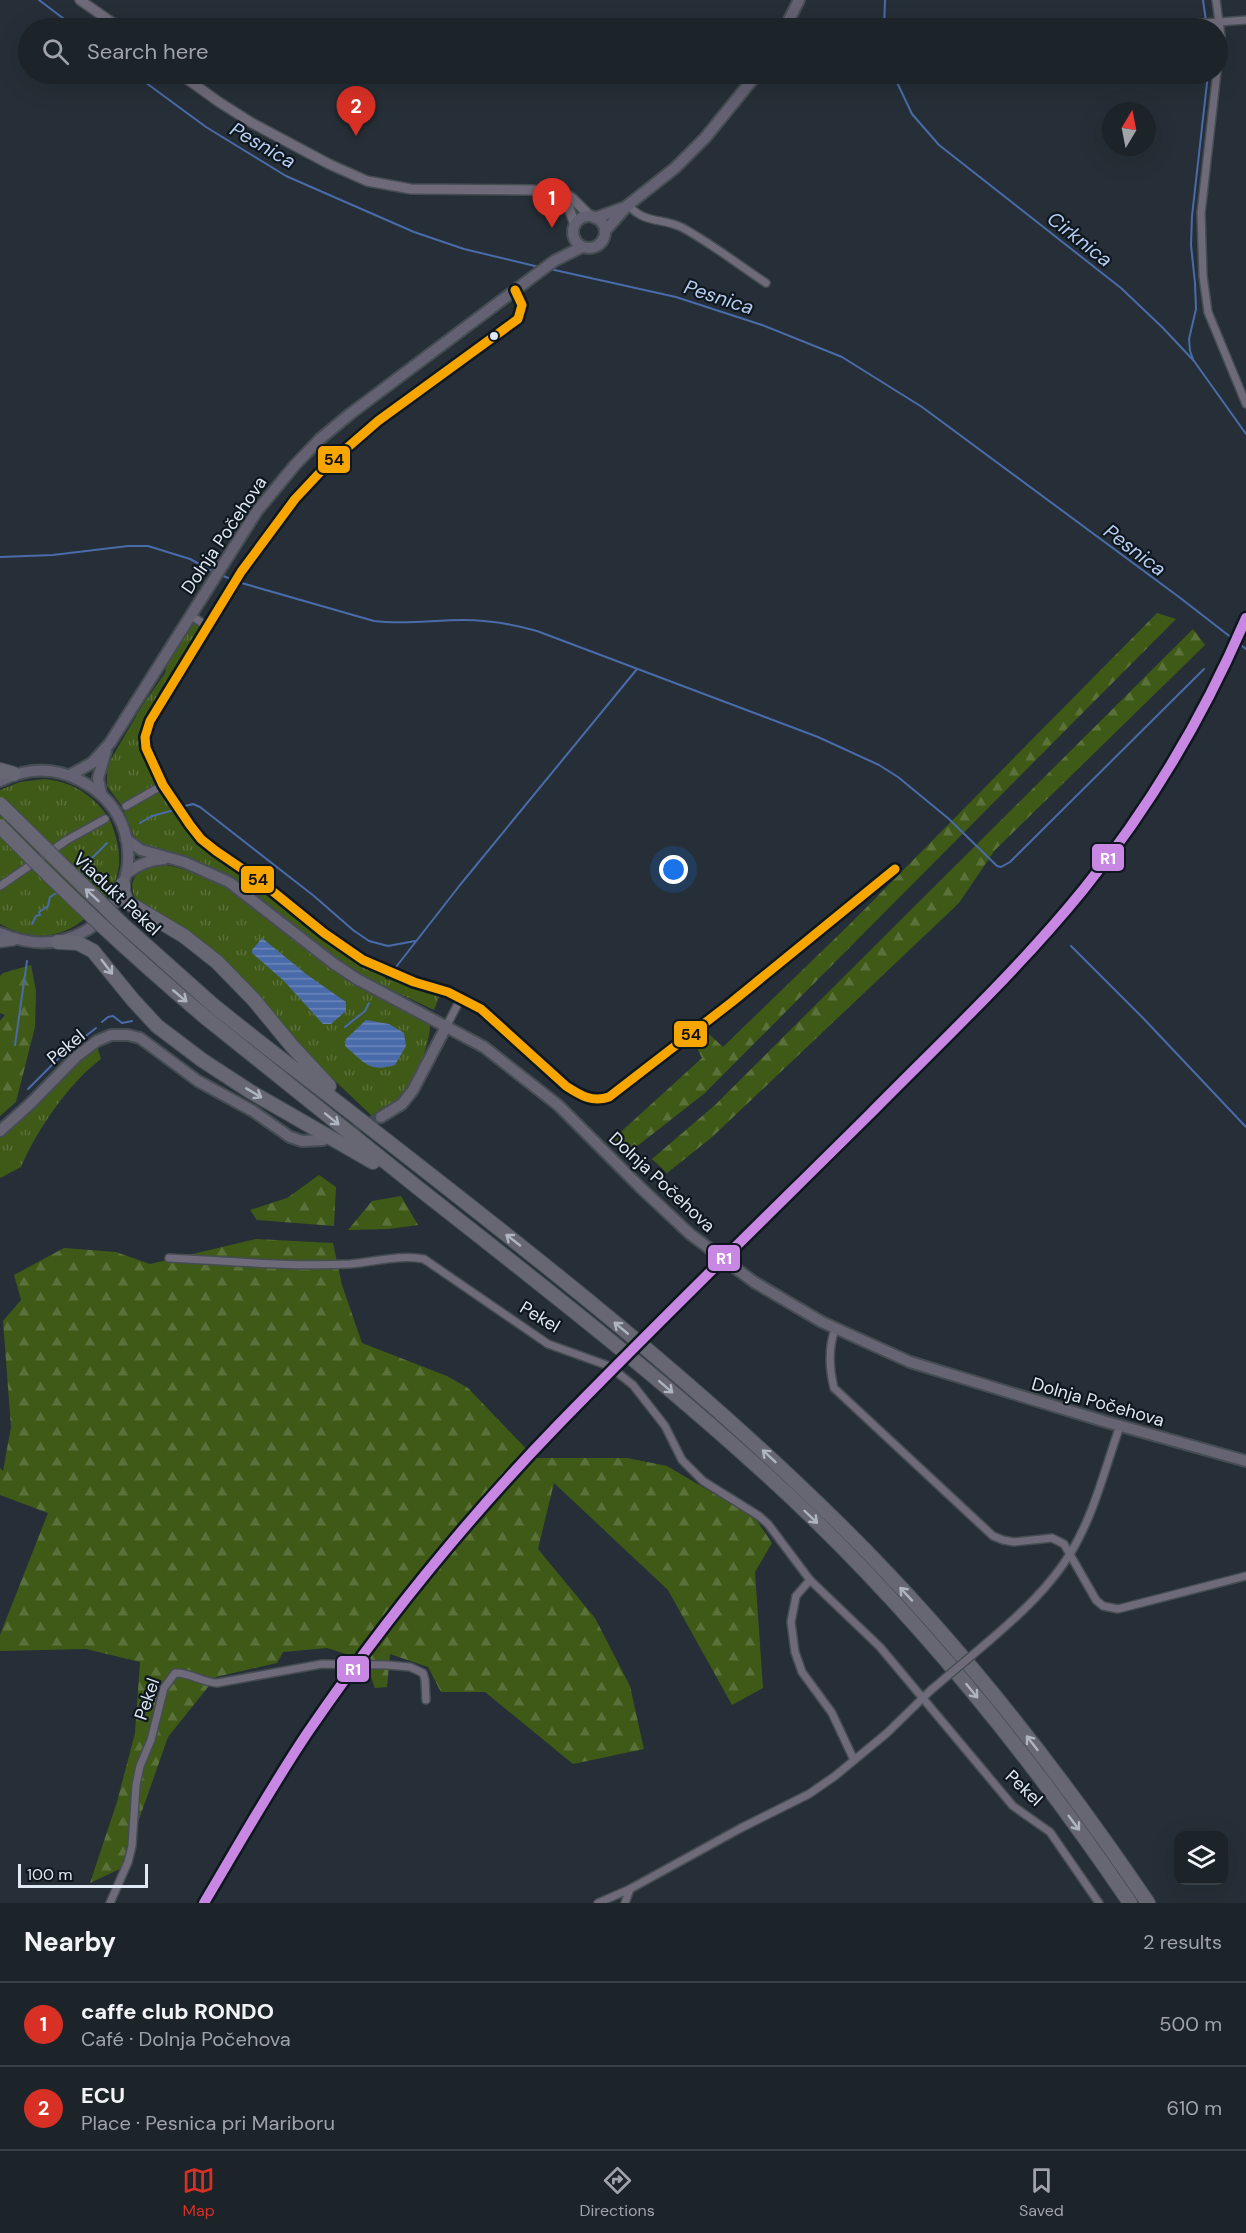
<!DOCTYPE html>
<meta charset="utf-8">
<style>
:root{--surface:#1c2329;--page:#252b31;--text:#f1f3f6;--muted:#a0a4a8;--line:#3a4046;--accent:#d93025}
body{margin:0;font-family:"DM Sans",sans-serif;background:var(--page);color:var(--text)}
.controls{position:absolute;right:18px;bottom:18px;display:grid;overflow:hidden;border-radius:12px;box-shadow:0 6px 24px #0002}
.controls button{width:54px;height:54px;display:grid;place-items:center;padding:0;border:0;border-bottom:2px solid var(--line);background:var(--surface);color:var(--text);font:30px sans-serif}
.compass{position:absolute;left:1102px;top:102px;width:54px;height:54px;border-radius:50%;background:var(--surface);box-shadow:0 6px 24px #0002;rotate:10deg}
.scale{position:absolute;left:18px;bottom:15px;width:130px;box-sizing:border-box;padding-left:6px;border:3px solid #dee9f3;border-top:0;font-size:16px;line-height:21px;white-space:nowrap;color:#dee9f3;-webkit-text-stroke:4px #0f171e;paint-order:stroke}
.you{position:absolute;left:674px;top:870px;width:21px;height:21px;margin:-15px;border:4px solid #fff;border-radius:50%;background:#1a73e8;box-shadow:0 0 0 9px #1a73e833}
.badge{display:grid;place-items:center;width:39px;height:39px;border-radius:50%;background:var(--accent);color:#fff;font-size:20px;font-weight:700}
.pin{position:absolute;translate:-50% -50px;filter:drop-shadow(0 2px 3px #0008)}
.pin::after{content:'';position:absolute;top:32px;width:21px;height:18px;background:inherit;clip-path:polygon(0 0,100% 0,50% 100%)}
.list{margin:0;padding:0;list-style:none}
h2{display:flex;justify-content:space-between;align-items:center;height:78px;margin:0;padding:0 24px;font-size:26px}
h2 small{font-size:20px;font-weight:400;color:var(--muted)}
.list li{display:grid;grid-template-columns:39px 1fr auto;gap:18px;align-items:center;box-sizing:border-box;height:84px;padding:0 24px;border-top:2px solid var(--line)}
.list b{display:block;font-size:22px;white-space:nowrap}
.list p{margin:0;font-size:20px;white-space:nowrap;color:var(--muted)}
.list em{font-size:20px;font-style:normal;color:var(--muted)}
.icon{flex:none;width:33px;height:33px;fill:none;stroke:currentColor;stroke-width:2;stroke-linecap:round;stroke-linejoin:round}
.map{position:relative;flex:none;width:1246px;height:1903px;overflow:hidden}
.search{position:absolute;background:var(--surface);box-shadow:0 6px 24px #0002;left:18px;right:18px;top:18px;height:66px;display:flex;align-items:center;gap:15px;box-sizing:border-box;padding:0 21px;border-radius:33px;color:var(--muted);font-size:22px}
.sheet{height:246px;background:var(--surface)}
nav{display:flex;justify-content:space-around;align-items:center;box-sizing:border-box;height:84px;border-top:2px solid var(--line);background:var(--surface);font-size:16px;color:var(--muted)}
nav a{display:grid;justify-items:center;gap:3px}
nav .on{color:var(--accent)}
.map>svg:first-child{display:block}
.grass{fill:url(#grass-tufts)}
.forest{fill:url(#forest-firs)}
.water{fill:url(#water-rules)}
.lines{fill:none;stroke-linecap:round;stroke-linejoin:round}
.stream{stroke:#4a6baa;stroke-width:2}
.secondary-tunnel{stroke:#424b53;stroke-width:10;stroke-dasharray:10 5;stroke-linecap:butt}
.minor-casing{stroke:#454d53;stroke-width:10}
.tertiary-casing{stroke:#454d53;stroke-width:12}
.secondary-casing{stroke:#454d53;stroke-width:14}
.primary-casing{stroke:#454d53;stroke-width:14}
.trunk-casing{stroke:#454d53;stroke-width:15}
.motorway-casing{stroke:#454d53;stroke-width:16}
.minor{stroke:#6f6a79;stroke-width:7}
.tertiary{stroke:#6f6a79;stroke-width:9}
.secondary{stroke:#666373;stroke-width:10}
.primary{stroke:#636172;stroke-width:10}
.trunk{stroke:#656472;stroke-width:12}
.motorway{stroke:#676773;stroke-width:14}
.minor-bridge-casing{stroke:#454d53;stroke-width:10;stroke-linecap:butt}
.motorway-bridge-casing{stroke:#454d53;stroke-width:16;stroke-linecap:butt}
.minor-bridge{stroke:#6f6a79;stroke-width:7}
.motorway-bridge{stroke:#676773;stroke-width:14}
.bus-1-casing{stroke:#0f171e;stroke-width:14}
.bus-1{stroke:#f7a600;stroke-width:9}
.rail-1-casing{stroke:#0f171e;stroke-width:15}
.rail-1{stroke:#c787e3;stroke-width:10}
.oneway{stroke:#aeb5c0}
.bus-dot{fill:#dee9f3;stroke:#0f171e;stroke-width:2}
.labels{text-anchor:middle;stroke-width:4.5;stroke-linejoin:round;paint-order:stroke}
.street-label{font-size:18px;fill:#dee9f3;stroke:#0f171e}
.water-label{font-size:20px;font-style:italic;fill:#b8cdf2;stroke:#0f171e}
.line-badge{stroke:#0f171e;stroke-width:2}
.badge-label{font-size:16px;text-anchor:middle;font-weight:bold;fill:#fff}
.pale-badge-label{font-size:16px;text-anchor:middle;font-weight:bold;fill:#111}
</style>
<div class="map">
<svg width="1246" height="1903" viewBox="0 0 1246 1903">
<defs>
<pattern id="grass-tufts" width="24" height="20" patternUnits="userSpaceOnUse" patternTransform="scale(1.5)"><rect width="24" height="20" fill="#3f5917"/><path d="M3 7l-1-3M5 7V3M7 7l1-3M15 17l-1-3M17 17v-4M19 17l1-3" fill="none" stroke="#5a7139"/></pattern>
<pattern id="forest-firs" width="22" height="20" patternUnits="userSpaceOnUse" patternTransform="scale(1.5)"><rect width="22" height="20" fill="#3f5917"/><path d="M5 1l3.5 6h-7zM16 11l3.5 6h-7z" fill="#5a7139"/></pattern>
<pattern id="water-rules" width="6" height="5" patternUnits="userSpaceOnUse" patternTransform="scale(1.5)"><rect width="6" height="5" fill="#4a6baa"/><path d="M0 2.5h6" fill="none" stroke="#6c87ba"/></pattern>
</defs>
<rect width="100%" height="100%" fill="#262f37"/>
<g class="grass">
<path d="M194,623L199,627V633C183,659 137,719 141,749C142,762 155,771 156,783L150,789L121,805L107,786V766L142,706L165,673L167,664L191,625Z"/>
<path d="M45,779C71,782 90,793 106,814L0,884V790L20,782Z"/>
<path d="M161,792L165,795L191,835L211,855L267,891L329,943L357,960L386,975L385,979L388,980L390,977L440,995L434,1010L379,984L337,960L257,895L221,872L178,855L145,848L135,839L124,811L155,793Z"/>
<path d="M110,820C116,835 120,849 119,865C117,883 109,896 96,909C67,938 37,944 0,924V889L58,849Z"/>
<path d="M159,864C186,868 209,878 232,891L348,980L430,1025C430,1046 413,1087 396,1102C388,1108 378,1111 372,1116L311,1058L240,979L136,899C125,880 140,867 159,864Z"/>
<path d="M93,1049H98L101,1059C68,1084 37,1130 21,1167L0,1178V1138L8,1132Z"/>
</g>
<g class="forest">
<path d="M1157,613L1176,619L705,1093L631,1151L613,1139L702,1058L696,1046L710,1035L723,1047L854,920Z"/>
<path d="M1193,629L1205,645L995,850L959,903L711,1138L667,1173L652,1159L715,1105Z"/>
<path d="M31,965L36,991L35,1027L16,1102L0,1116V1021L5,1015L0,1013V976L3,973Z"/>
<path d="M319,1175L336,1187L334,1226L257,1220L250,1210L287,1198Z"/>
<path d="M401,1196L418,1225L389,1229L348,1230L372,1201Z"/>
<path d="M256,1239L333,1243L342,1285L362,1343L447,1376L468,1388L535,1458H627L667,1466L755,1518L772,1543L755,1572L763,1688L732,1705L668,1590L554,1483L538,1549L595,1618L630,1686L644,1749L573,1764L485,1692H441L428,1667L390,1654L387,1687L375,1688L365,1660L327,1648L283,1652L277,1663L216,1677L168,1737L122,1868L90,1883L117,1802L135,1733L140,1662L86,1649L0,1651V1635L48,1513L0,1495V1468L3,1471L11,1427L3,1321L21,1300L14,1275L64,1248L116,1252L150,1264Z"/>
</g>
<g class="water">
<path d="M262,938L306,974L346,1002V1011L331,1024H323L284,981L252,953V950Z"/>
<path d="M366,1020L389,1024L404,1033L406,1046L395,1065C369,1073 364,1062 345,1046L346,1039Z"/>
</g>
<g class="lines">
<g class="stream">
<path d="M39,0L76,28"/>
<path d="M1203,0L1207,28"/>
<path d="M884,28L885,0"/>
<path d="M134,74L206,127L286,176L414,232L464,249L539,267"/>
<path d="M893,74L912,114L939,145L1121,288L1163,328L1194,361L1246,434"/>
<path d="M550,269L676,297L762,325L842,357L922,407L1179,597L1246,649"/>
<path d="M1193,359L1190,351L1189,339L1196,309L1195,283L1191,245L1192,216L1208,74"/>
<path d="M0,557L53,555L128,546H148L190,559L214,572"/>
<path d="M221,575L233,580"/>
<path d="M238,582L374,621C404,625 433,620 463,620C488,620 512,624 537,631L818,737L879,765L898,777L949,819L997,866L1001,867L1010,862L1204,669"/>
<path d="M1228,646L1234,640"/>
<path d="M185,806L193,804L200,807L314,896L353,930L369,941L388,946L415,941"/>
<path d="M140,823L152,816L174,810"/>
<path d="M77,873L107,843"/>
<path d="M32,924L36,916L40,915L39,912L48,906L50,897L58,892"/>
<path d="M1071,946L1143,1018L1246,1127"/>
<path d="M396,967L460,885L637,669"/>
<path d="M102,1022L108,1017L113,1016L122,1023L132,1021"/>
<path d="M345,1027L365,1011L369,1003"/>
<path d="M15,1045L27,961"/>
<path d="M28,1089L64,1053L96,1028"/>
</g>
<path class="secondary-tunnel" d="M326,1139L381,1117"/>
<g class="minor-casing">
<g id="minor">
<path d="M1216,0L1221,36L1201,213L1203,276L1208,312L1246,404"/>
<path d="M1138,28L1246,20"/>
<path d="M628,205C646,225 662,217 683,228C712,244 739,265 766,283"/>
<path d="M515,290L522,305L518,319L378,421L325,467L295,499L241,572L150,721L145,737L146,748L163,785L190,825L201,839L216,851L260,881L324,933L363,960L414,982L448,992L481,1009L566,1086C580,1095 592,1103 609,1097L732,1002L895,869"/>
<path d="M190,615L207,626"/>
<path d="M126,806L163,785"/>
<path d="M0,886L67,840L105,819"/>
<path d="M447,1025L461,998"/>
<path d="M169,1258C229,1261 291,1267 350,1264C374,1262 402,1254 424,1259L548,1344L609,1366L633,1385L665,1426L682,1460L703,1481L759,1516L768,1524L810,1580L880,1647L1013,1806L1050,1832L1099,1903"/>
<path d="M835,1329C828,1349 829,1368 834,1388L993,1536L1003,1540L1014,1542L1052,1538L1064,1544L1096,1600L1103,1606L1118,1609L1246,1576"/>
<path d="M810,1580L796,1596L791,1622L795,1652L802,1672L832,1713L854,1760"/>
<path d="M989,1641C1019,1615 1049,1588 1070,1554C1094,1515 1105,1468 1120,1426"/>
<path d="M110,1903L128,1862L132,1846L136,1785L140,1766L151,1740L164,1688L175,1673C189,1672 201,1682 217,1683L322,1664L387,1665L410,1667L423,1673L425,1680L426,1700"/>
<path d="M598,1903L630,1889L741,1828L809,1794L835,1776L887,1733L931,1690"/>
<path d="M625,1903L630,1889"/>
</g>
</g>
<g class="tertiary-casing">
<g id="tertiary">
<path d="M80,0L120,28"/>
<path d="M180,74L219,102L252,123L329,164L367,181L411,189L531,190L564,193L572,198L590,216"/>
<path d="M551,192L569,208L575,225"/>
</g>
</g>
<g class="secondary-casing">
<g id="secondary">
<path d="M126,839L141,850L184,862L229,882L333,963L357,979L484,1047L558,1105L641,1188L690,1234L754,1282L822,1322L910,1362L1103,1421L1246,1461"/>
<path d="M126,874C138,864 149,860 164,859"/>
<path d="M381,1117L402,1104L413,1090L447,1025"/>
<path d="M0,1131L30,1104L77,1056L97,1041L111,1035H128L140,1038L198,1081L253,1111L290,1137L302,1141L323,1140"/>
</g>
</g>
<g class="primary-casing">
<g id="primary">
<path d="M785,28L799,0"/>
<circle cx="589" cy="232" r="16"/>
<path d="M595,218L628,206"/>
<path d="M605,231L628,205L675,168L705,138L757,74"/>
<path d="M70,775L92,763L110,743L257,511L295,465L320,439L350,414L554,261L582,247"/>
<path d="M0,781C26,768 52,766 79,780C179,830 113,981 0,933"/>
<path d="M101,794L98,778L106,751"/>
</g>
</g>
<g class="trunk-casing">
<path id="trunk" d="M0,941L14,939"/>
</g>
<g class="motorway-casing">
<g id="motorway">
<path d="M0,770L14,774"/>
<path d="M123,884V892L127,902L184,936L217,962L254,1000L291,1045L329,1086"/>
<path d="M58,942L78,943L93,951L133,1000L157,1026L202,1060L251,1092L373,1162"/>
<path d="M213,1005C266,1048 320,1088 373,1130C530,1252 687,1375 829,1514C950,1631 1054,1764 1148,1903"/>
<path d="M205,1017C277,1075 349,1133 422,1191C535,1280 650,1369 757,1466C900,1594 1023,1745 1130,1903"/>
</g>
</g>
<use href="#minor" class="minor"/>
<use href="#tertiary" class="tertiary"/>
<use href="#secondary" class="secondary"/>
<use href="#primary" class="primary"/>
<use href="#trunk" class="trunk"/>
<use href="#motorway" class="motorway"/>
<g class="minor-bridge-casing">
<path id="minor-bridge" d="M931,1690L989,1641"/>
</g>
<g class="motorway-bridge-casing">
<g id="motorway-bridge">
<path d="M0,804L121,923L213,1005"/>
<path d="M0,826C65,893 133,956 205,1017"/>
</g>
</g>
<use href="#minor-bridge" class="minor-bridge"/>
<use href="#motorway-bridge" class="motorway-bridge"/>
<g class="bus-1-casing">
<path id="bus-1" d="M515,290L522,305L518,319L378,421L325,467L295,499L241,572L150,721L145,737L146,748L163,785L190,825L201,839L216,851L260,881L324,933L363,960L414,982L448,992L481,1009L566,1086C580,1095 592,1103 609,1097L732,1002L895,869"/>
</g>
<use href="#bus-1" class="bus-1"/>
<g class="rail-1-casing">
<path id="rail-1" d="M204,1903C238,1846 271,1787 308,1732C382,1624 465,1521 556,1427C659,1321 765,1218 870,1114C942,1041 1018,970 1083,890C1150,807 1204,716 1246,618"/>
</g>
<use href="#rail-1" class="rail-1"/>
</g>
<defs><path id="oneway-shaft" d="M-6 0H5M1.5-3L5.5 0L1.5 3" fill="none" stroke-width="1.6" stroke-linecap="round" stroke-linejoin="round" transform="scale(1.5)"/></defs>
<g class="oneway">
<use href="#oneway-shaft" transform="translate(92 895) rotate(-137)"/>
<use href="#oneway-shaft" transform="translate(107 967) rotate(53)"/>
<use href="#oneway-shaft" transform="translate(180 996) rotate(40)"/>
<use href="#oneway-shaft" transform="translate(254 1093) rotate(31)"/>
<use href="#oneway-shaft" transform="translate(332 1119) rotate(39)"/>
<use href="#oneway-shaft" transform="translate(513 1240) rotate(-142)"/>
<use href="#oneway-shaft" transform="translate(621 1328) rotate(-140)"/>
<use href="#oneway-shaft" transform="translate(666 1387) rotate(41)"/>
<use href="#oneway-shaft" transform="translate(769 1456) rotate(-137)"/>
<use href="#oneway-shaft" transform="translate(811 1517) rotate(44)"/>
<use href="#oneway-shaft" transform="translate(906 1594) rotate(-133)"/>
<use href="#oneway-shaft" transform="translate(972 1691) rotate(51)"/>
<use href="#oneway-shaft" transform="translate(1032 1743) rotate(-128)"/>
<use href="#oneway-shaft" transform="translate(1074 1823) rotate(53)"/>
</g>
<circle class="bus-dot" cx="494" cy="336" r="5"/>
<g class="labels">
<g class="street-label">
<text transform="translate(224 535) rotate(-56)" y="6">Dolnja Počehova</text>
<text transform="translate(117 894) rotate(43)" y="6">Viadukt Pekel</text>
<text transform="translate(66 1047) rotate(-40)" y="6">Pekel</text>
<text transform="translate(662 1182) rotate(43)" y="6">Dolnja Počehova</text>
<text transform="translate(540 1317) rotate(31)" y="6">Pekel</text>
<text transform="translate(1098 1402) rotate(16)" y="6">Dolnja Počehova</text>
<text transform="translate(147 1699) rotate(-71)" y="6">Pekel</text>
<text transform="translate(1024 1788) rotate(43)" y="6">Pekel</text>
</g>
<g class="water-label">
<text transform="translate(263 145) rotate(30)" y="7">Pesnica</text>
<text transform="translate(1080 239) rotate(38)" y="7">Cirknica</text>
<text transform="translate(719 297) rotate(18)" y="7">Pesnica</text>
<text transform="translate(1135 550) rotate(37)" y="7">Pesnica</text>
</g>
</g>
<g class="line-badge">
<rect x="317" y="445" width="34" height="29" rx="6" fill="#f7a600"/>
<rect x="1091" y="843" width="34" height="29" rx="6" fill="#c787e3"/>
<rect x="240" y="865" width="35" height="29" rx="6" fill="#f7a600"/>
<rect x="673" y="1020" width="35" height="28" rx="6" fill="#f7a600"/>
<rect x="707" y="1244" width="34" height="28" rx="6" fill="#c787e3"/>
<rect x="336" y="1655" width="34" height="28" rx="6" fill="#c787e3"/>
</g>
<g class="badge-label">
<text x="1108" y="864">R1</text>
<text x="724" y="1264">R1</text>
<text x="353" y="1675">R1</text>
</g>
<g class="pale-badge-label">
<text x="334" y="465">54</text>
<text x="258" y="885">54</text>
<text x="691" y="1040">54</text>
</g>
</svg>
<div class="controls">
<button><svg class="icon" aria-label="layers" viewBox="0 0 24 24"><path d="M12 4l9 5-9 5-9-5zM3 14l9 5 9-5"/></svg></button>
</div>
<svg class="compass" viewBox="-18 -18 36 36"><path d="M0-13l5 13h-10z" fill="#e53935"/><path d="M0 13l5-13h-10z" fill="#a0a4a8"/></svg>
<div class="scale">100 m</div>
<div class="you"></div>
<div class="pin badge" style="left:552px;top:228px">1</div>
<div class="pin badge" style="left:356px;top:136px">2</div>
<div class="search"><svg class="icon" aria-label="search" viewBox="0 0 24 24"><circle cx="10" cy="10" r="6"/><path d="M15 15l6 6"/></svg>Search here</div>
</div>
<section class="sheet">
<h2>Nearby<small>2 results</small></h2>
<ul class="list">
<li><span class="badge">1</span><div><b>caffe club RONDO</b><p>Café · Dolnja Počehova</p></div><em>500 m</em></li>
<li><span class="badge">2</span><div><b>ECU</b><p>Place · Pesnica pri Mariboru</p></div><em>610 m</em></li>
</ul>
</section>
<nav>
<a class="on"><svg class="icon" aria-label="map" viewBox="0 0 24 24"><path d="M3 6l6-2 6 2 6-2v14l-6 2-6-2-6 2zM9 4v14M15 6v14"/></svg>Map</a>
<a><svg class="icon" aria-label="directions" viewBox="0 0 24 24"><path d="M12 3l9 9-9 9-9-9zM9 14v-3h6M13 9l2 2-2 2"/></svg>Directions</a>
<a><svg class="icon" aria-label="saved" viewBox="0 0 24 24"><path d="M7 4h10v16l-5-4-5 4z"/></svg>Saved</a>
</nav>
